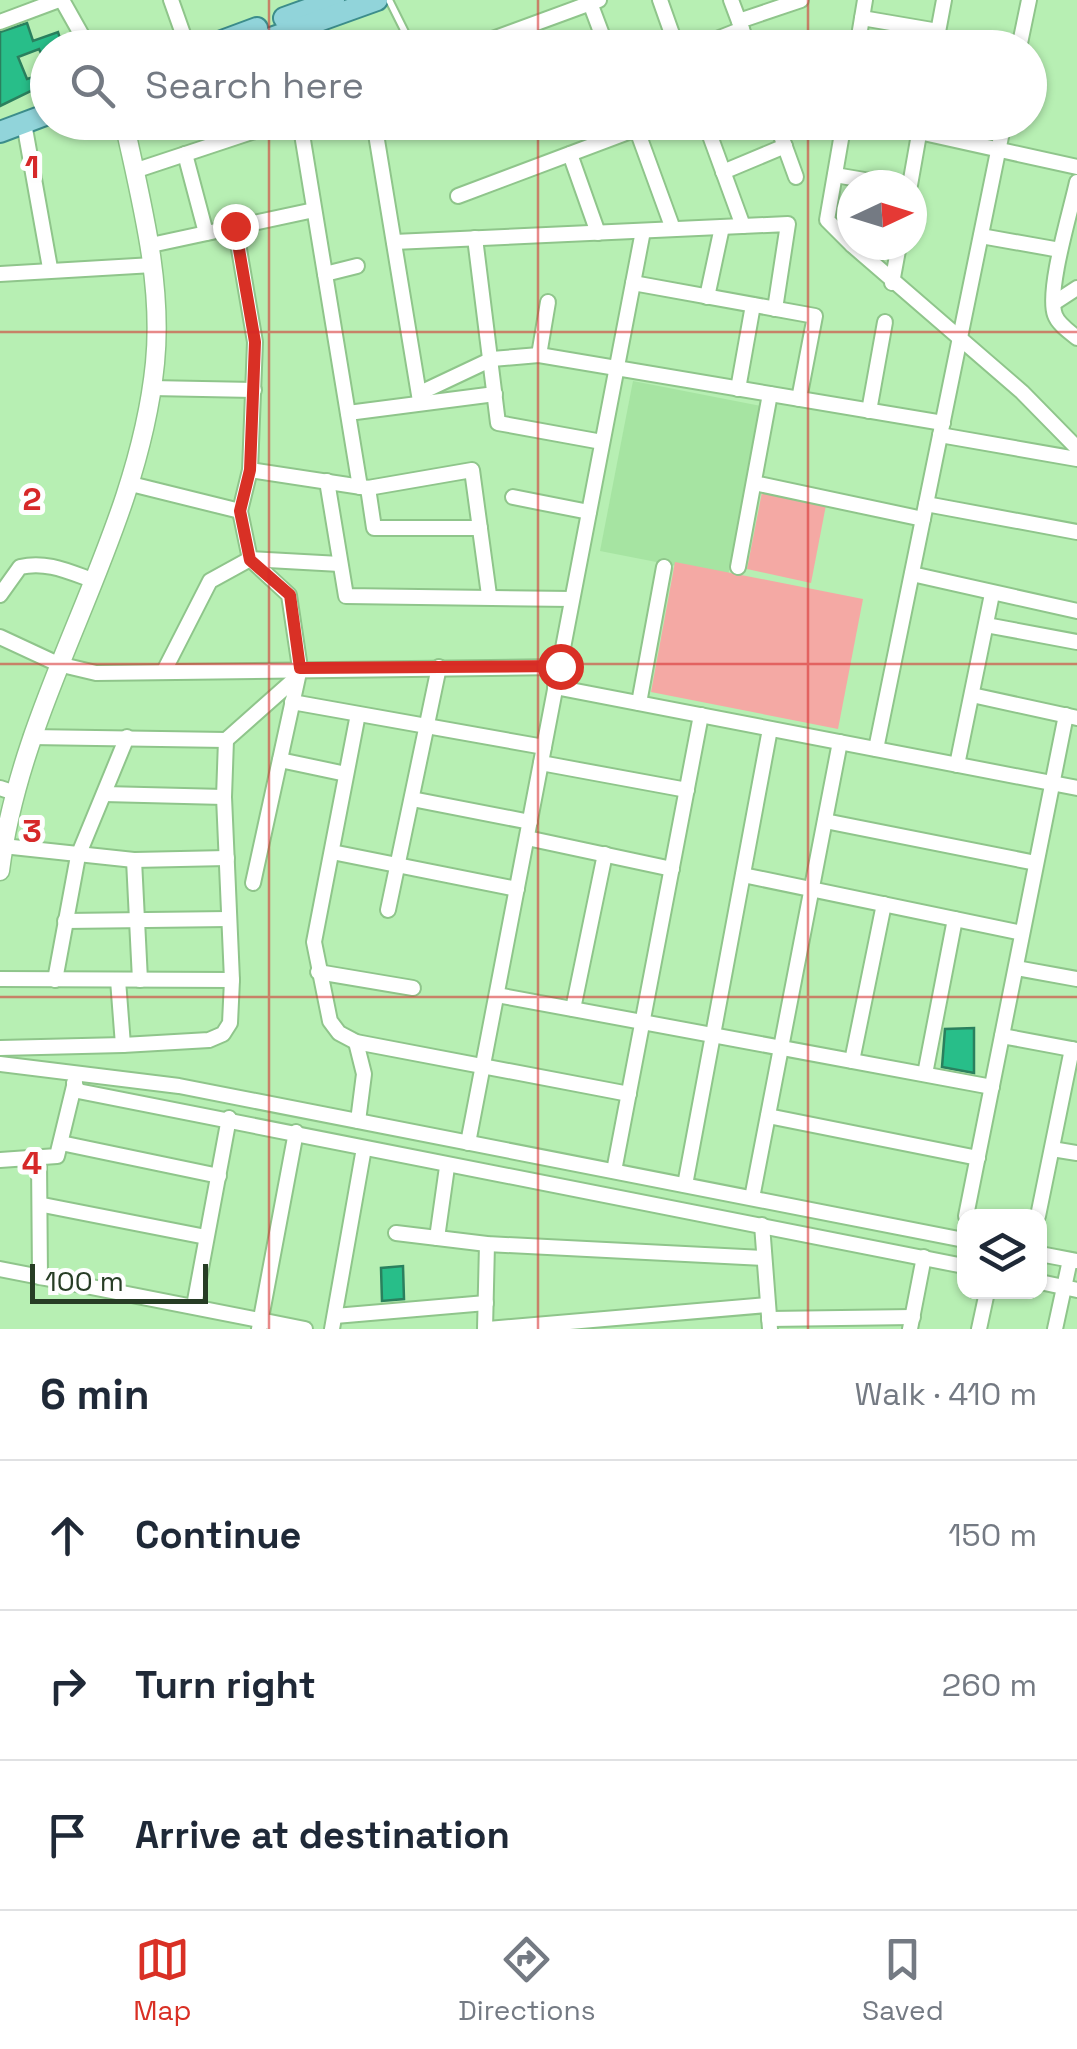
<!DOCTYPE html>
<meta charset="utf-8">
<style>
:root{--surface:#fff;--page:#f6f6f7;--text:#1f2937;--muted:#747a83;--line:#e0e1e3;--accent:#d93025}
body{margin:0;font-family:"Space Grotesk",sans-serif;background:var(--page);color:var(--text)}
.controls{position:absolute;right:30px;bottom:30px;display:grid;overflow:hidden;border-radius:20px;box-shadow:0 2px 8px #0004}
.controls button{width:90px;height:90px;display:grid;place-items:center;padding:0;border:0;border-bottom:2px solid var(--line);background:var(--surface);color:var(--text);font:50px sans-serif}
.compass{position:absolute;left:837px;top:170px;width:90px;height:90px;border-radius:50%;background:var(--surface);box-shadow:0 2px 8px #0004;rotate:86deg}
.scale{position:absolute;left:30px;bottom:25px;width:178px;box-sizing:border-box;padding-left:10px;border:5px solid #273d25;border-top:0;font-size:28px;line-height:35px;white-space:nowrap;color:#273d25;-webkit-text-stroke:8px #fefefe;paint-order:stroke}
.stop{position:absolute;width:30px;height:30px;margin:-22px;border:8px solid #d93025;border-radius:50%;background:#fff}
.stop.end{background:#d93025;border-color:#fff;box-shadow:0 2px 10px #0008}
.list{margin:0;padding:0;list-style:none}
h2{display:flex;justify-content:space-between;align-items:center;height:130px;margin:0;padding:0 40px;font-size:42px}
h2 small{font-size:32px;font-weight:400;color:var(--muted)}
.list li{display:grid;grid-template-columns:65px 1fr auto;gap:30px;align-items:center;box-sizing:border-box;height:150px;padding:0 40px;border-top:2px solid var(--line)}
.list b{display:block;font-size:38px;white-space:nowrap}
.list em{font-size:32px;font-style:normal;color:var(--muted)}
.icon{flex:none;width:55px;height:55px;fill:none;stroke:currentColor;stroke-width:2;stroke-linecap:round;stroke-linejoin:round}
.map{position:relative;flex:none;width:1077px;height:1329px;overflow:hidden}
.search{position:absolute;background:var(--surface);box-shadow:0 2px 8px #0004;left:30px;right:30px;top:30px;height:110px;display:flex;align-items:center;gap:25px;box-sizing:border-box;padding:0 35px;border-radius:55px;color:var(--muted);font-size:38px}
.sheet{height:580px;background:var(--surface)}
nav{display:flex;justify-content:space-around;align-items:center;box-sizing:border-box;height:140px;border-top:2px solid var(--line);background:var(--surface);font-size:28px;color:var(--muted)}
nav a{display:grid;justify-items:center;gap:5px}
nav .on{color:var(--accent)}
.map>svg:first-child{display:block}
.built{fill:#a6e4a2}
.green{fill:#f4a9a4}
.building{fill:#28be89;stroke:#2a805e;stroke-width:2.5}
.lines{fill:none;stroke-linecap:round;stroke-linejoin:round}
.service-casing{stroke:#8fc58b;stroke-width:10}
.minor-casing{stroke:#8fc58b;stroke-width:18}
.tertiary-casing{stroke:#8fc58b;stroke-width:21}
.primary-casing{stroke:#3c8d8b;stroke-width:24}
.service{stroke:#fff;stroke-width:6}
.minor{stroke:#fff;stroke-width:14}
.tertiary{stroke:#fff;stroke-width:18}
.primary{stroke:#91d4da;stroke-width:20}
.route{stroke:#d93025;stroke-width:12}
.grid{fill:none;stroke:#d62828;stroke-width:2.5;stroke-opacity:0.55}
.grid-label{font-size:32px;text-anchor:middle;font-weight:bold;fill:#d62828;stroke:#fefefe;stroke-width:10;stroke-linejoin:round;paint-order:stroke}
</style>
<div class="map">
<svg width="1077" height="1329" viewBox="0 0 1077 1329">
<rect width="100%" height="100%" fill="#b7efb3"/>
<path class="built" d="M633,381L761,406L728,576L600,551Z"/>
<g class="green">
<path d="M762,492L826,505L811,583L747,569Z"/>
<path d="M675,562L863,599L838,729L651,692Z"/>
</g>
<g class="building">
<path d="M27,23L33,41L58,32L63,48H48V68L39,49L18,57L27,79L44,74L47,83L0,106V32Z"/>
<path d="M974,1028V1073L942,1067L945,1029Z"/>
<path d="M403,1266L404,1299L382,1301L381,1268Z"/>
</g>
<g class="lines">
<g class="service-casing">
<path id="service" d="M389,0L413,48"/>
</g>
<g class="minor-casing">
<g id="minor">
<path d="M62,0L89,48"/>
<path d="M171,0L188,48"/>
<path d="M589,0L607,48"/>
<path d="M660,0L677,48"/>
<path d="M731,0L749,48"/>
<path d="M862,18L938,31"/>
<path d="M739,21L801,0"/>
<path d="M0,22L59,0"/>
<path d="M479,44L599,0"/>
<path d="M694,48L742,29"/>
<path d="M857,48L865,0"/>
<path d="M935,48L944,0"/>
<path d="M1019,48L1029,0"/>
<path d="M300,122L360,487"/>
<path d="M374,122L420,401"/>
<path d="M634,122L673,229"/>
<path d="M705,122L743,226"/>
<path d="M776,122L796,177"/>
<path d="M844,122L827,220L852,245"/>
<path d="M24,123L50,268"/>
<path d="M919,132L1077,167"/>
<path d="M185,154L206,233"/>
<path d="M570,154L598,233"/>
<path d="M134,171L282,122"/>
<path d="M723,172L785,146"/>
<path d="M835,175L894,185"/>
<path d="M1077,182C1071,210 1046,291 1055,315C1058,324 1070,332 1077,338"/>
<path d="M910,185L921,123"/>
<path d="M458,196L655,122"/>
<path d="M235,226L255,342L250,470L240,511L250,559L289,595L300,668L253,883"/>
<path d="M981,236L1060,250"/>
<path d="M475,238L498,423L602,442"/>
<path d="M394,242L788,224L775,309"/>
<path d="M151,245L314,210"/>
<path d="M852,245L1022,392L1077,448"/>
<path d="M0,274L153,265"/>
<path d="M325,274L357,266"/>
<path d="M633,283L815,316L799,399"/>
<path d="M892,283L899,245"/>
<path d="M707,297L722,227"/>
<path d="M1054,303L1077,288"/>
<path d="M539,355L548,302"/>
<path d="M151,388L254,390"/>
<path d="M738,389L753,305"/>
<path d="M420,393L492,359L539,355L943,423"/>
<path d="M869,411L885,322"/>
<path d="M348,413L495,394"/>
<path d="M940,435L1077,459"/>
<path d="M250,470L368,488L472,470L489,595"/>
<path d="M327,481L346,596L572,599"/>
<path d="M754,483L923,519"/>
<path d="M131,484L240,511"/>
<path d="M368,488L374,528H480"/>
<path d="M513,497L589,512"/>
<path d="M926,504L1077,532"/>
<path d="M738,567L770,394"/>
<path d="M912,574L1077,611"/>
<path d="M0,595L20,567C46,561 67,571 92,580"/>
<path d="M986,625L1077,642"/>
<path d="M0,637L58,664L96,673L559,667"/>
<path d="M164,671L210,581L250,559L340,564"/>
<path d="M555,687L1077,788"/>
<path d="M972,695L1077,718"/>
<path d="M292,702L544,747"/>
<path d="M639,703L664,567"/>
<path d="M358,714L314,942L330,1021L339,1033L356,1042L629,1094"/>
<path d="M31,737L226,740L297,677"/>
<path d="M876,749L1004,122"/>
<path d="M280,760L346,774"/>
<path d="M541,763L687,790"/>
<path d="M957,765L992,594"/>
<path d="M0,788L15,793"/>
<path d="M104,794L224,797"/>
<path d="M412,799L530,822"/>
<path d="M825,821L1036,863"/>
<path d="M527,838L672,869"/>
<path d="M3,846L134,860L227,858"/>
<path d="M332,852L517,889"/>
<path d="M134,860L140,980"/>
<path d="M743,875L1022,933"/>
<path d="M388,910L439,667"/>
<path d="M65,921L229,919"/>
<path d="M1016,968L1077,979"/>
<path d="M318,972L413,988"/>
<path d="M0,979L232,980"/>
<path d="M55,980L78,856L127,737"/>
<path d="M118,980L123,1045"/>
<path d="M497,995L992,1087"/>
<path d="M573,1009L605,854"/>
<path d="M1002,1036L1077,1050"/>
<path d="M356,1042L364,1074L358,1121"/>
<path d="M0,1048L123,1045L209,1040L223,1034L230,1023L232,980L224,797L226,740"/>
<path d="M852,1061L884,904"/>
<path d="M0,1064L179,1086L964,1240"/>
<path d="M925,1074L955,919"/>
<path d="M74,1083L78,1091L964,1266"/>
<path d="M768,1116L978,1158"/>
<path d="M61,1143L219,1176"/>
<path d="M468,1143L643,231"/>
<path d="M1052,1149L1077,1153"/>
<path d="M0,1160L57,1156L75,1082"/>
<path d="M39,1160L40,1277"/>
<path d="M614,1171L701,715"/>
<path d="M685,1185L770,729"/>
<path d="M752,1198L840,742"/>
<path d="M43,1205L206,1237"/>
<path d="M966,1216L1066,715"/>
<path d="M1038,1216L1072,1049"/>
<path d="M762,1225L770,1329"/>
<path d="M396,1233L487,1244L764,1258"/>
<path d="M437,1238L447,1167"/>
<path d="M1040,1254L1077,1261"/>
<path d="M0,1269L305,1329"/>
<path d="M1040,1282L1077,1290"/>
<path d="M194,1306L229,1118"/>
<path d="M335,1316L486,1303"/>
<path d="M769,1319L913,1317"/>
<path d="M259,1329L296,1132"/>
<path d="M332,1329L364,1148"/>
<path d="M485,1329L487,1244"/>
<path d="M488,1329L768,1305"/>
<path d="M910,1329L924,1257"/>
<path d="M979,1329L987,1292"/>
<path d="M1055,1329L1070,1260"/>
</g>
</g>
<g class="tertiary-casing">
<path id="tertiary" d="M0,871C22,693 137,542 155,363C163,282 141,201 124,122"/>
</g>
<g class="primary-casing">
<g id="primary">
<path d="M284,18L334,0"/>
<path d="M203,48L257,28"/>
<path d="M243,48L377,0"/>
<path d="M0,132L48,114"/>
</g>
</g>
<use href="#service" class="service"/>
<use href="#minor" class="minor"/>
<use href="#tertiary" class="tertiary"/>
<use href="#primary" class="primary"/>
</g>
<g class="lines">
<path class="route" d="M235,226L255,342L250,470L240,511L250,560L290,595L300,668L560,666"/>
</g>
<path class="grid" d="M269,0V48M538,0V48M808,0V48M269,122V1329M538,122V1329M808,122V1329M0,332H1077M0,664H1077M0,997H1077"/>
<g class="grid-label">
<text x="32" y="178">1</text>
<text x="32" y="510">2</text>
<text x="32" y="842">3</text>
<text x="32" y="1174">4</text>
</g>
</svg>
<div class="controls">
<button><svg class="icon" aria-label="layers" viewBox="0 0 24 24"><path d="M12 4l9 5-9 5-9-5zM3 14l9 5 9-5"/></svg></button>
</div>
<svg class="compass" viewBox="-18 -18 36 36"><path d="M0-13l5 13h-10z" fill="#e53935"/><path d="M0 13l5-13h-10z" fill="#747a83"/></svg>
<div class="scale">100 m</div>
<div class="stop" style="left:560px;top:666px"></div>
<div class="stop end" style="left:235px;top:226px"></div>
<div class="search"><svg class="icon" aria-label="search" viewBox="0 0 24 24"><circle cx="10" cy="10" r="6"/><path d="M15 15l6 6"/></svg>Search here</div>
</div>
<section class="sheet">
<h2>6 min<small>Walk · 410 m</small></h2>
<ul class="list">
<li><svg class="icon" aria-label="ahead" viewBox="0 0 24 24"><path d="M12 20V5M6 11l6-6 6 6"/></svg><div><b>Continue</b></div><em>150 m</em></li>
<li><svg class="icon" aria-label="right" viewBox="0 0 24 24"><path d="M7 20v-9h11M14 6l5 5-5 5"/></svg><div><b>Turn right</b></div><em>260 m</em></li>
<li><svg class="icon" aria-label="arrive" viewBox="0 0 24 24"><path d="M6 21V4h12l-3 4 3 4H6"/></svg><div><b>Arrive at destination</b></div></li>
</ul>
</section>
<nav>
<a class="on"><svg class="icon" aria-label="map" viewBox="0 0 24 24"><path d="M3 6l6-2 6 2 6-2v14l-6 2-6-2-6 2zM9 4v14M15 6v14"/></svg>Map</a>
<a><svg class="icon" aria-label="directions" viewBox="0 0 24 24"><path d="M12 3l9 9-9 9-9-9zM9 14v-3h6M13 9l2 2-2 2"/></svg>Directions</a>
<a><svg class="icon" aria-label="saved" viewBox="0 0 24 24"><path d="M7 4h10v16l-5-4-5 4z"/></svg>Saved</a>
</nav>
